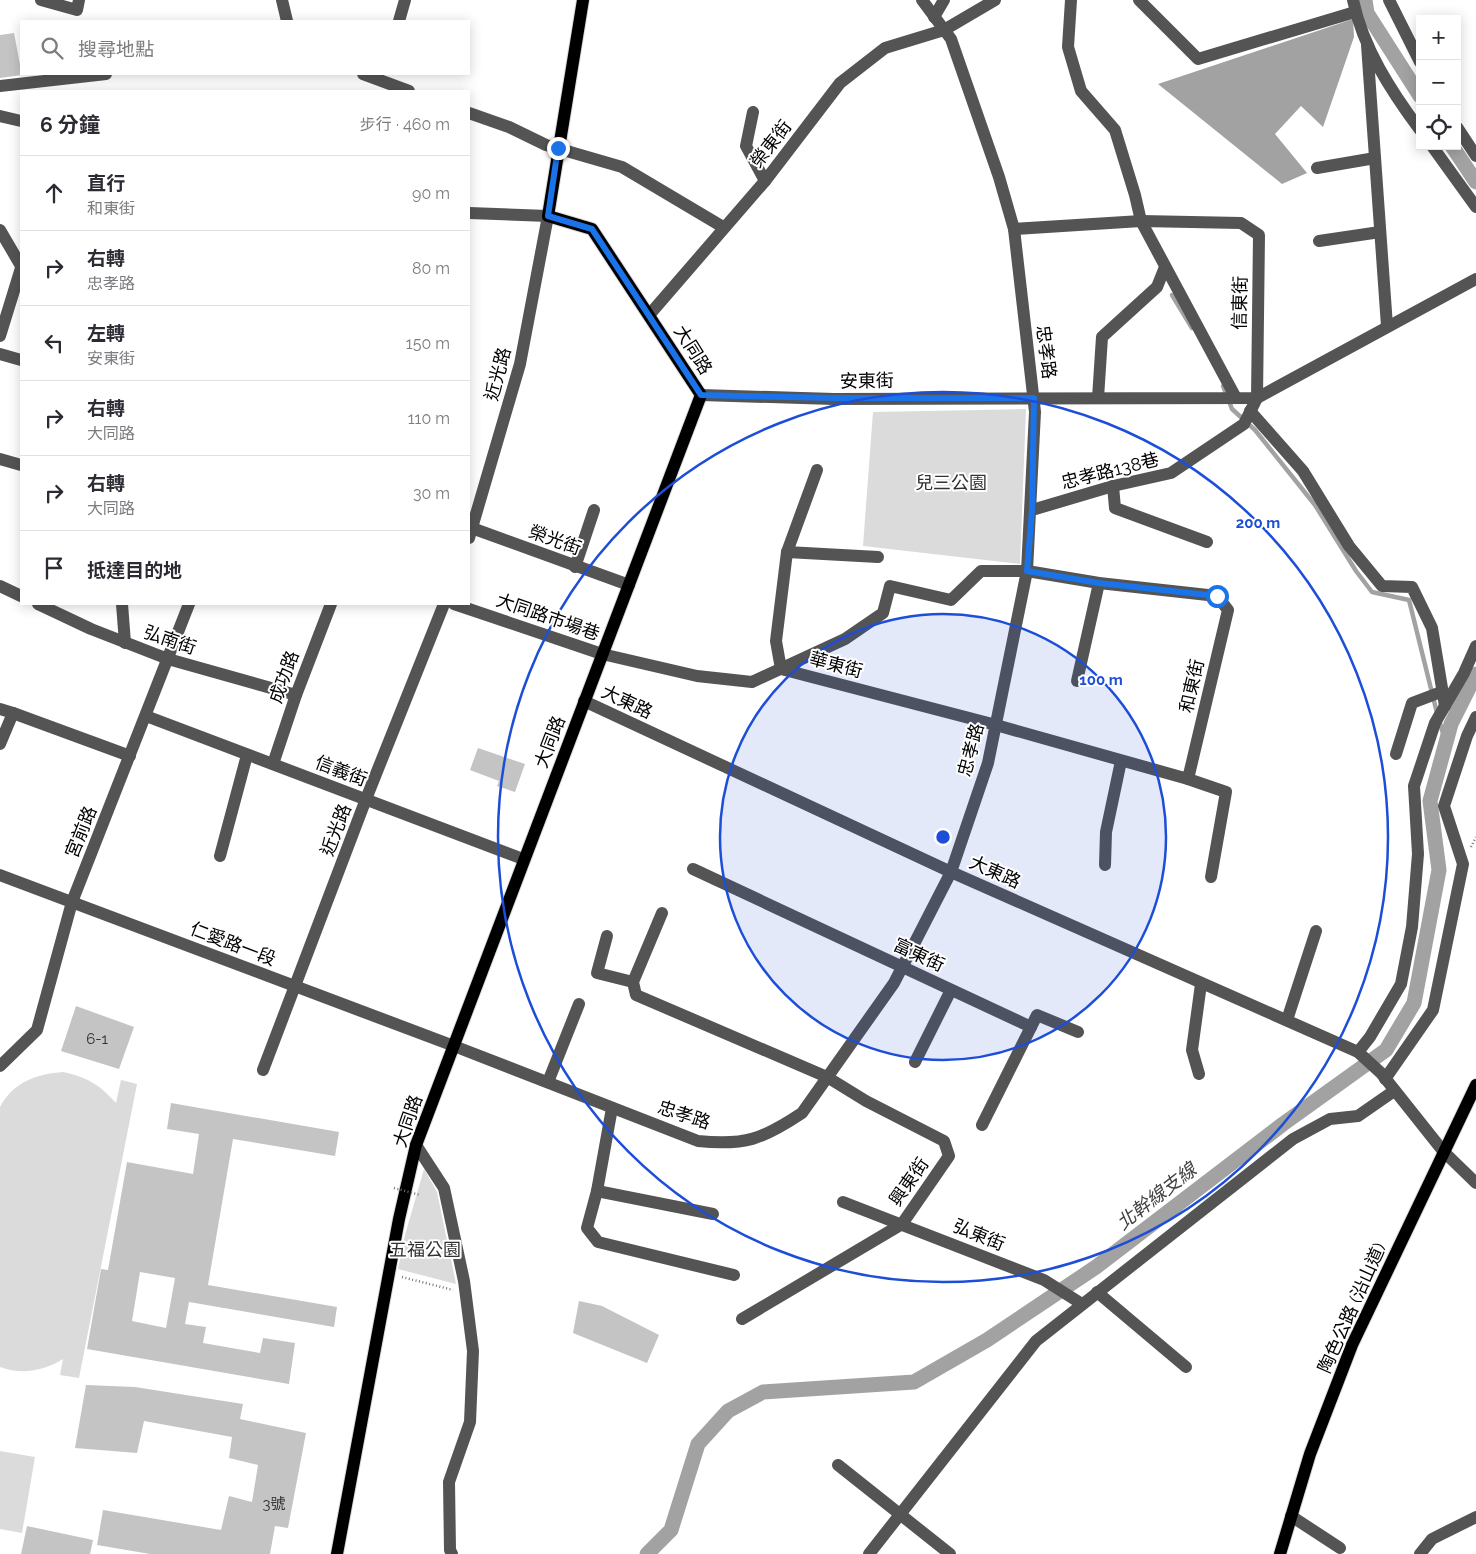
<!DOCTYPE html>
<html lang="zh-TW">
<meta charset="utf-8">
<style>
:root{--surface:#fff;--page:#f2f2f3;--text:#2b2b33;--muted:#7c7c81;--line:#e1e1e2}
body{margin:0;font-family:Raleway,"Noto Sans TC",sans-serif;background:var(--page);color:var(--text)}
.controls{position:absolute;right:15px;top:15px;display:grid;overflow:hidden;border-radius:0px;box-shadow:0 2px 12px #0003}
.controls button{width:45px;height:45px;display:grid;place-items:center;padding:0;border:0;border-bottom:1px solid var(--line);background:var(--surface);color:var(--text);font:25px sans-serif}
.stop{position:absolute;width:15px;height:15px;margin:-11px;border:4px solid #1a73e8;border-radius:50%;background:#fff}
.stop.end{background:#1a73e8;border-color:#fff;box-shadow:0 1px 5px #0008}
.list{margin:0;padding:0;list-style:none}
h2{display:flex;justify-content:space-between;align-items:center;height:65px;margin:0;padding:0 20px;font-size:21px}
h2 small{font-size:16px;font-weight:400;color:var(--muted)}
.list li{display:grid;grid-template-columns:32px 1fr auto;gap:15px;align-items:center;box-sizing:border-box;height:75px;padding:0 20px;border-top:1px solid var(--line)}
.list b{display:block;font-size:19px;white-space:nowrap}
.list p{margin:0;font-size:16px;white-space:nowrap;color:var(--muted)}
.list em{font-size:16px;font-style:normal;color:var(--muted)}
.icon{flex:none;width:28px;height:28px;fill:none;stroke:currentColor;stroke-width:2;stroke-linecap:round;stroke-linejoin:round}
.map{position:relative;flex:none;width:1476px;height:1554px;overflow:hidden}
.search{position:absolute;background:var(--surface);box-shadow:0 2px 12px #0003;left:20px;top:20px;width:450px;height:55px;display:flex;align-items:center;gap:12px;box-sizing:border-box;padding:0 18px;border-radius:0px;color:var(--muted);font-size:19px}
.panel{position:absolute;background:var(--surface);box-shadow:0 2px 12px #0003;left:20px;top:90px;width:450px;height:515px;border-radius:0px}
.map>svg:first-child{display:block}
.green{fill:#dbdbdb}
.water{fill:#a2a2a2}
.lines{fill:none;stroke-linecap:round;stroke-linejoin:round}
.stream{stroke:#a2a2a2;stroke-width:4.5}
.canal{stroke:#a2a2a2;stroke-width:15}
.building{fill:#c4c4c4;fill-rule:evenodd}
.major-casing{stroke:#dbdbdb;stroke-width:14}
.path{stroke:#767676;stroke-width:2.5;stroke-dasharray:1 2.5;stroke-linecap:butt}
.minor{stroke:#545454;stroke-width:12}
.major{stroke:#000;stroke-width:12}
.path-bridge{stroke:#767676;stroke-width:2.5;stroke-dasharray:1 2.5;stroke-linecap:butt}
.route{stroke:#1a73e8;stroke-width:6}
.ring{fill:none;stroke:#1d4ed8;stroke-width:2.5}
.labels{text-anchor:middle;stroke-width:4;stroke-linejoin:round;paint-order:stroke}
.number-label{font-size:15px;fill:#313131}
.street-label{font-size:18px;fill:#000;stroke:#fff}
.park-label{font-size:18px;fill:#323232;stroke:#fff}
.water-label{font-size:19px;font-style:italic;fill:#434343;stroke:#fff}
.centre{fill:#1d4ed8;stroke:#fff;stroke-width:2.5}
.ring-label{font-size:15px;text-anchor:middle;font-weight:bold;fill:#1d4ed8;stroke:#fff;stroke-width:4;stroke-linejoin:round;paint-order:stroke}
</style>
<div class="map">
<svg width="1476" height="1554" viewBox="0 0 1476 1554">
<rect width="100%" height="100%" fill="#fff"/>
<g class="green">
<path d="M1026,409L1020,564L863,546L873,412Z"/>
<path d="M63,1072C87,1077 100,1085 116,1103L121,1080L137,1084L79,1378L60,1375L63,1359C44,1371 21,1375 0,1367V1107C13,1082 37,1074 63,1072Z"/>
<path d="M424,1169L437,1192L456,1284L398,1269L405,1235Z"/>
<path d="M0,1451L35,1457L22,1533L0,1529Z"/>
</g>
<path class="water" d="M1353,19L1354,37L1323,127L1301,106L1275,134L1307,173L1282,184L1158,84Z"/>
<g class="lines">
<g class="stream">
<path d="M1172,295L1192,328"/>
<path d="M1223,386L1232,409L1255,430L1315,505L1356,571L1372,592L1409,600L1437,713"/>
<path d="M1439,720L1446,743"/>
</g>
<g class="canal">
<path d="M1365,0L1367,13L1420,96"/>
<path d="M1452,146L1476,182"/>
<path d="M647,1554L671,1530L698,1444L728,1411L763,1392L914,1382L987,1340L1096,1267L1283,1124L1386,1050L1414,1003L1439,870L1430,801L1451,724L1476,674"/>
</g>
</g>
<g class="building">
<path d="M14,33L22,75L0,78V35Z"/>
<path d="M478,748L525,764L515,792L497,786L499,781L470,770Z"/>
<path d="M76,1006L134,1027L119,1069L61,1051Z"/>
<path d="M171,1103L339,1132L335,1156L233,1139L208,1285L337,1307L334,1327L189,1302L185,1324L206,1327L203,1343L260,1353L263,1338L295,1343L289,1384L87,1349L101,1269L108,1270L127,1162L193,1174L199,1134L167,1129ZM140,1272L175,1278L166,1328L132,1321Z"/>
<path d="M579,1301L602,1306L659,1335L647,1363L573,1333Z"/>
<path d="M86,1385L135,1387L243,1404L240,1419L306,1433L288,1528L275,1526L270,1554H150L97,1545L103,1510L221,1530L229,1496L252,1502L258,1465L229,1458L232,1437L144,1421L137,1453L75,1448Z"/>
<path d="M27,1526L93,1540L90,1554H21Z"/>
</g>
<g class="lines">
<g class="major-casing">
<g id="major">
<path d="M337,1554L399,1219L416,1145L701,395L592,229L548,216L583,0"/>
<path d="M1280,1554L1310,1454L1352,1345L1476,1085"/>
</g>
</g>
<g class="path">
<path d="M1471,847L1476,837"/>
<path d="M402,1277L453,1290"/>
</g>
<g class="minor">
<path d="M41,0L77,10L79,0"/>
<path d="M282,0L287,21"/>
<path d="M1071,0L1068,47L1081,91L1115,130L1135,195L1141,221L1236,398"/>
<path d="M1139,0L1198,59L1355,12"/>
<path d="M1353,0C1363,48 1391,91 1420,130"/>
<path d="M1389,0L1420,62"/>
<path d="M934,17L944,0"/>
<path d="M399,21L405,0"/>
<path d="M1367,45L1387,326"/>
<path d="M363,74L409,91"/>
<path d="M0,86L106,74"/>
<path d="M753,112L746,146L765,181"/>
<path d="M469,113L509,127L546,145L622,167L723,227"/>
<path d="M0,116L21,121"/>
<path d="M1457,127L1476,156"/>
<path d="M1432,146L1476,207"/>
<path d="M1317,168L1375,158"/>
<path d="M469,213L548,216L520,364L469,538"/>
<path d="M1014,229L1141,221L1241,223L1259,235L1257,398L1244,424L1171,473L1113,486L1032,510"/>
<path d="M0,230L21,266"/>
<path d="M1319,241L1380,232"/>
<path d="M650,314L765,181L840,83L885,48L944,30L995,0"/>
<path d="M0,336L21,268"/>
<path d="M0,354L21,360"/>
<path d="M701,395L834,399L1257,398L1476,279"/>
<path d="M1098,398L1102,337L1157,287L1165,267"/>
<path d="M1250,411L1303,471L1349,546L1382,586L1412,587L1432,628L1445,706"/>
<path d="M0,459L21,465"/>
<path d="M1113,486L1115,508L1207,542"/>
<path d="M469,527L629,585"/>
<path d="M787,552L878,557"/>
<path d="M575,567L594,510"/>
<path d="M0,586L21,596"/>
<path d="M38,604L91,629L168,659L296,695"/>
<path d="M122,604L125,643"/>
<path d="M454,604L602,654L697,676L752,682L845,639L883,613L890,586L951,600L981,571H1027L1099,583L1217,596L1228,610L1188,779L996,725L781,669L776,641L787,552L817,470"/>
<path d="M1077,681L1099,583"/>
<path d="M584,701L951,872L1358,1052L1381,1073L1443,1151L1476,1183"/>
<path d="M0,709L13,713L0,744"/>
<path d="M13,713L130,756"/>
<path d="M146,716L523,859"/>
<path d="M1396,754L1412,703L1441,692"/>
<path d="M273,764L296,695L331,604"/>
<path d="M1188,779L1226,792L1211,877"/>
<path d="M220,856L247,755"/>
<path d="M1105,865L1106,832L1121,761"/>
<path d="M693,869L1031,1027L982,1125"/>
<path d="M0,875L454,1046L698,1141C745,1146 763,1139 802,1113L894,983L951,872L988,763L1027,571L1035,412L1014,229L999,177L951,39L922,0"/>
<path d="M662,913L633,982L636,995L827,1077L866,1101L944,1141L949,1156L902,1224L742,1319"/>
<path d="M607,936L597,973L633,982"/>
<path d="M1287,1020L1316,931"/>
<path d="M1031,1027L1037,1015L1078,1032"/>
<path d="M1358,1052L1370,1037L1401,984L1412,927L1418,854L1414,786L1435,723L1464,673L1476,646"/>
<path d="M915,1062L951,990"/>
<path d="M0,1066L37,1030L72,902L189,604"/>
<path d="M263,1070L366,799L444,604"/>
<path d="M1199,1074L1192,1050L1201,984"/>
<path d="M1385,1079L1433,1010L1463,864L1444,806L1467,736L1476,717"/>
<path d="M548,1082L579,1004"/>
<path d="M612,1108L597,1191L587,1228L598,1242L734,1275"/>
<path d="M416,1145L444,1188L464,1281L473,1351L470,1422L449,1482L450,1550L452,1554"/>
<path d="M597,1191L713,1214"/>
<path d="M843,1202L1044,1280L1082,1304"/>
<path d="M1097,1292L1186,1367"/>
<path d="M838,1465L950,1554"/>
<path d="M1291,1516L1340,1548"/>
<path d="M869,1554L1036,1341L1293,1139L1330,1119L1358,1116L1394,1091"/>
<path d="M1420,1554L1432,1539L1476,1517"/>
</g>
<use href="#major" class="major"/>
<path class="path-bridge" d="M394,1188L420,1195"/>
</g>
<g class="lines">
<path class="route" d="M558,148L548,216L592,229L701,395L834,398H1034L1032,510L1027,571L1099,583L1217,596"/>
</g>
<circle cx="943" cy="837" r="223" fill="#1d4ed8" fill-opacity=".12"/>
<g class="ring">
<circle cx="943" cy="837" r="223"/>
<circle cx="943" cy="837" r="445"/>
</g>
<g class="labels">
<g class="number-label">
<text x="97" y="1044">6-1</text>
<text x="274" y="1509">3號</text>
</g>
<g class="street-label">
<text transform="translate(771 144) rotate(-52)" y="6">榮東街</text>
<text transform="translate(1240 303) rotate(-89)" y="6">信東街</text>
<text transform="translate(693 350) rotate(58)" y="6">大同路</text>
<text transform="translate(1046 352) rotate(83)" y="6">忠孝路</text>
<text transform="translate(498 374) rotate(-75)" y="6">近光路</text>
<text transform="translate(867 381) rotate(-1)" y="6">安東街</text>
<text transform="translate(1110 471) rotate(-14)" y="6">忠孝路138巷</text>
<text transform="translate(555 540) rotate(20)" y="6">榮光街</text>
<text transform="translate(548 617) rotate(19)" y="6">大同路市場巷</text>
<text transform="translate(170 640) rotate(19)" y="6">弘南街</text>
<text transform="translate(836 665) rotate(15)" y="6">華東街</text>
<text transform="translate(284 677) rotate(-70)" y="6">成功路</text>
<text transform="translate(1192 686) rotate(-77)" y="6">和東街</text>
<text transform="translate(627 702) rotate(25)" y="6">大東路</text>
<text transform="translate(550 742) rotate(-69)" y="6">大同路</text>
<text transform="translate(971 750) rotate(-75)" y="6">忠孝路</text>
<text transform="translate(341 771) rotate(21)" y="6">信義街</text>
<text transform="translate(336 830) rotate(-69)" y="6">近光路</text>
<text transform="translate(81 832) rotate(-68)" y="6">宮前路</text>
<text transform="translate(995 872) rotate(24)" y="6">大東路</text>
<text transform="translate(233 944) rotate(21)" y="6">仁愛路一段</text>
<text transform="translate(919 955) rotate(25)" y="6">富東街</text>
<text transform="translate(684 1115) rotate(18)" y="6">忠孝路</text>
<text transform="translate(408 1121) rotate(-71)" y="6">大同路</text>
<text transform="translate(909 1182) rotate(-55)" y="6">興東街</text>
<text transform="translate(979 1235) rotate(22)" y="6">弘東街</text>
<text transform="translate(1352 1308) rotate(-66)" y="6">陶色公路 (沿山道)</text>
</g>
<g class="park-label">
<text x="951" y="489">兒三公園</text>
<text x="425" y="1256">五福公園</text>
</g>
<g class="water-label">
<text transform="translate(1156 1196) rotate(-38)" y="7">北幹線支線</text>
</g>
</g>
<circle cx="943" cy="837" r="8" class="centre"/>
<g class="ring-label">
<text x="1258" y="528">200 m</text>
<text x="1101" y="685">100 m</text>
</g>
</svg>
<div class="controls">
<button>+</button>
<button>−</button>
<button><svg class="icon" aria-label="locate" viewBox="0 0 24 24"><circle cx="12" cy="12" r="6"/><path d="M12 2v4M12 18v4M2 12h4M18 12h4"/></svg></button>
</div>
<div class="stop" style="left:1217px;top:596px"></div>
<div class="stop end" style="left:558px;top:148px"></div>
<div class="search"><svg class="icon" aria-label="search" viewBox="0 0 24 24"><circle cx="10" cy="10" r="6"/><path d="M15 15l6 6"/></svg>搜尋地點</div>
<section class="panel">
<h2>6 分鐘<small>步行 · 460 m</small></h2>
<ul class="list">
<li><svg class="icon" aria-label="ahead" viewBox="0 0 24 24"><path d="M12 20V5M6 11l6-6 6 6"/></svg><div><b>直行</b><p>和東街</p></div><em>90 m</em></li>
<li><svg class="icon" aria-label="right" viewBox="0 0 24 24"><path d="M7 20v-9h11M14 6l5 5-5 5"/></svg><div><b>右轉</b><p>忠孝路</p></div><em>80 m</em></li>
<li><svg class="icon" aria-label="left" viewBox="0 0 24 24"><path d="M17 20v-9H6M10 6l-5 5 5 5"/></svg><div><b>左轉</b><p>安東街</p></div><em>150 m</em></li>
<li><svg class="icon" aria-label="right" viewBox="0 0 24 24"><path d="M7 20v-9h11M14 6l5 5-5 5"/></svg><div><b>右轉</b><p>大同路</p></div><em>110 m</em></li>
<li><svg class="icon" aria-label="right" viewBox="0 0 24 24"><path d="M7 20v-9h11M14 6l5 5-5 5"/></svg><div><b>右轉</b><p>大同路</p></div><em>30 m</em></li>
<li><svg class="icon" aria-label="arrive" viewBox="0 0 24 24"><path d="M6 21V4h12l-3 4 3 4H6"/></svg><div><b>抵達目的地</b></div></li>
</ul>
</section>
</div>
